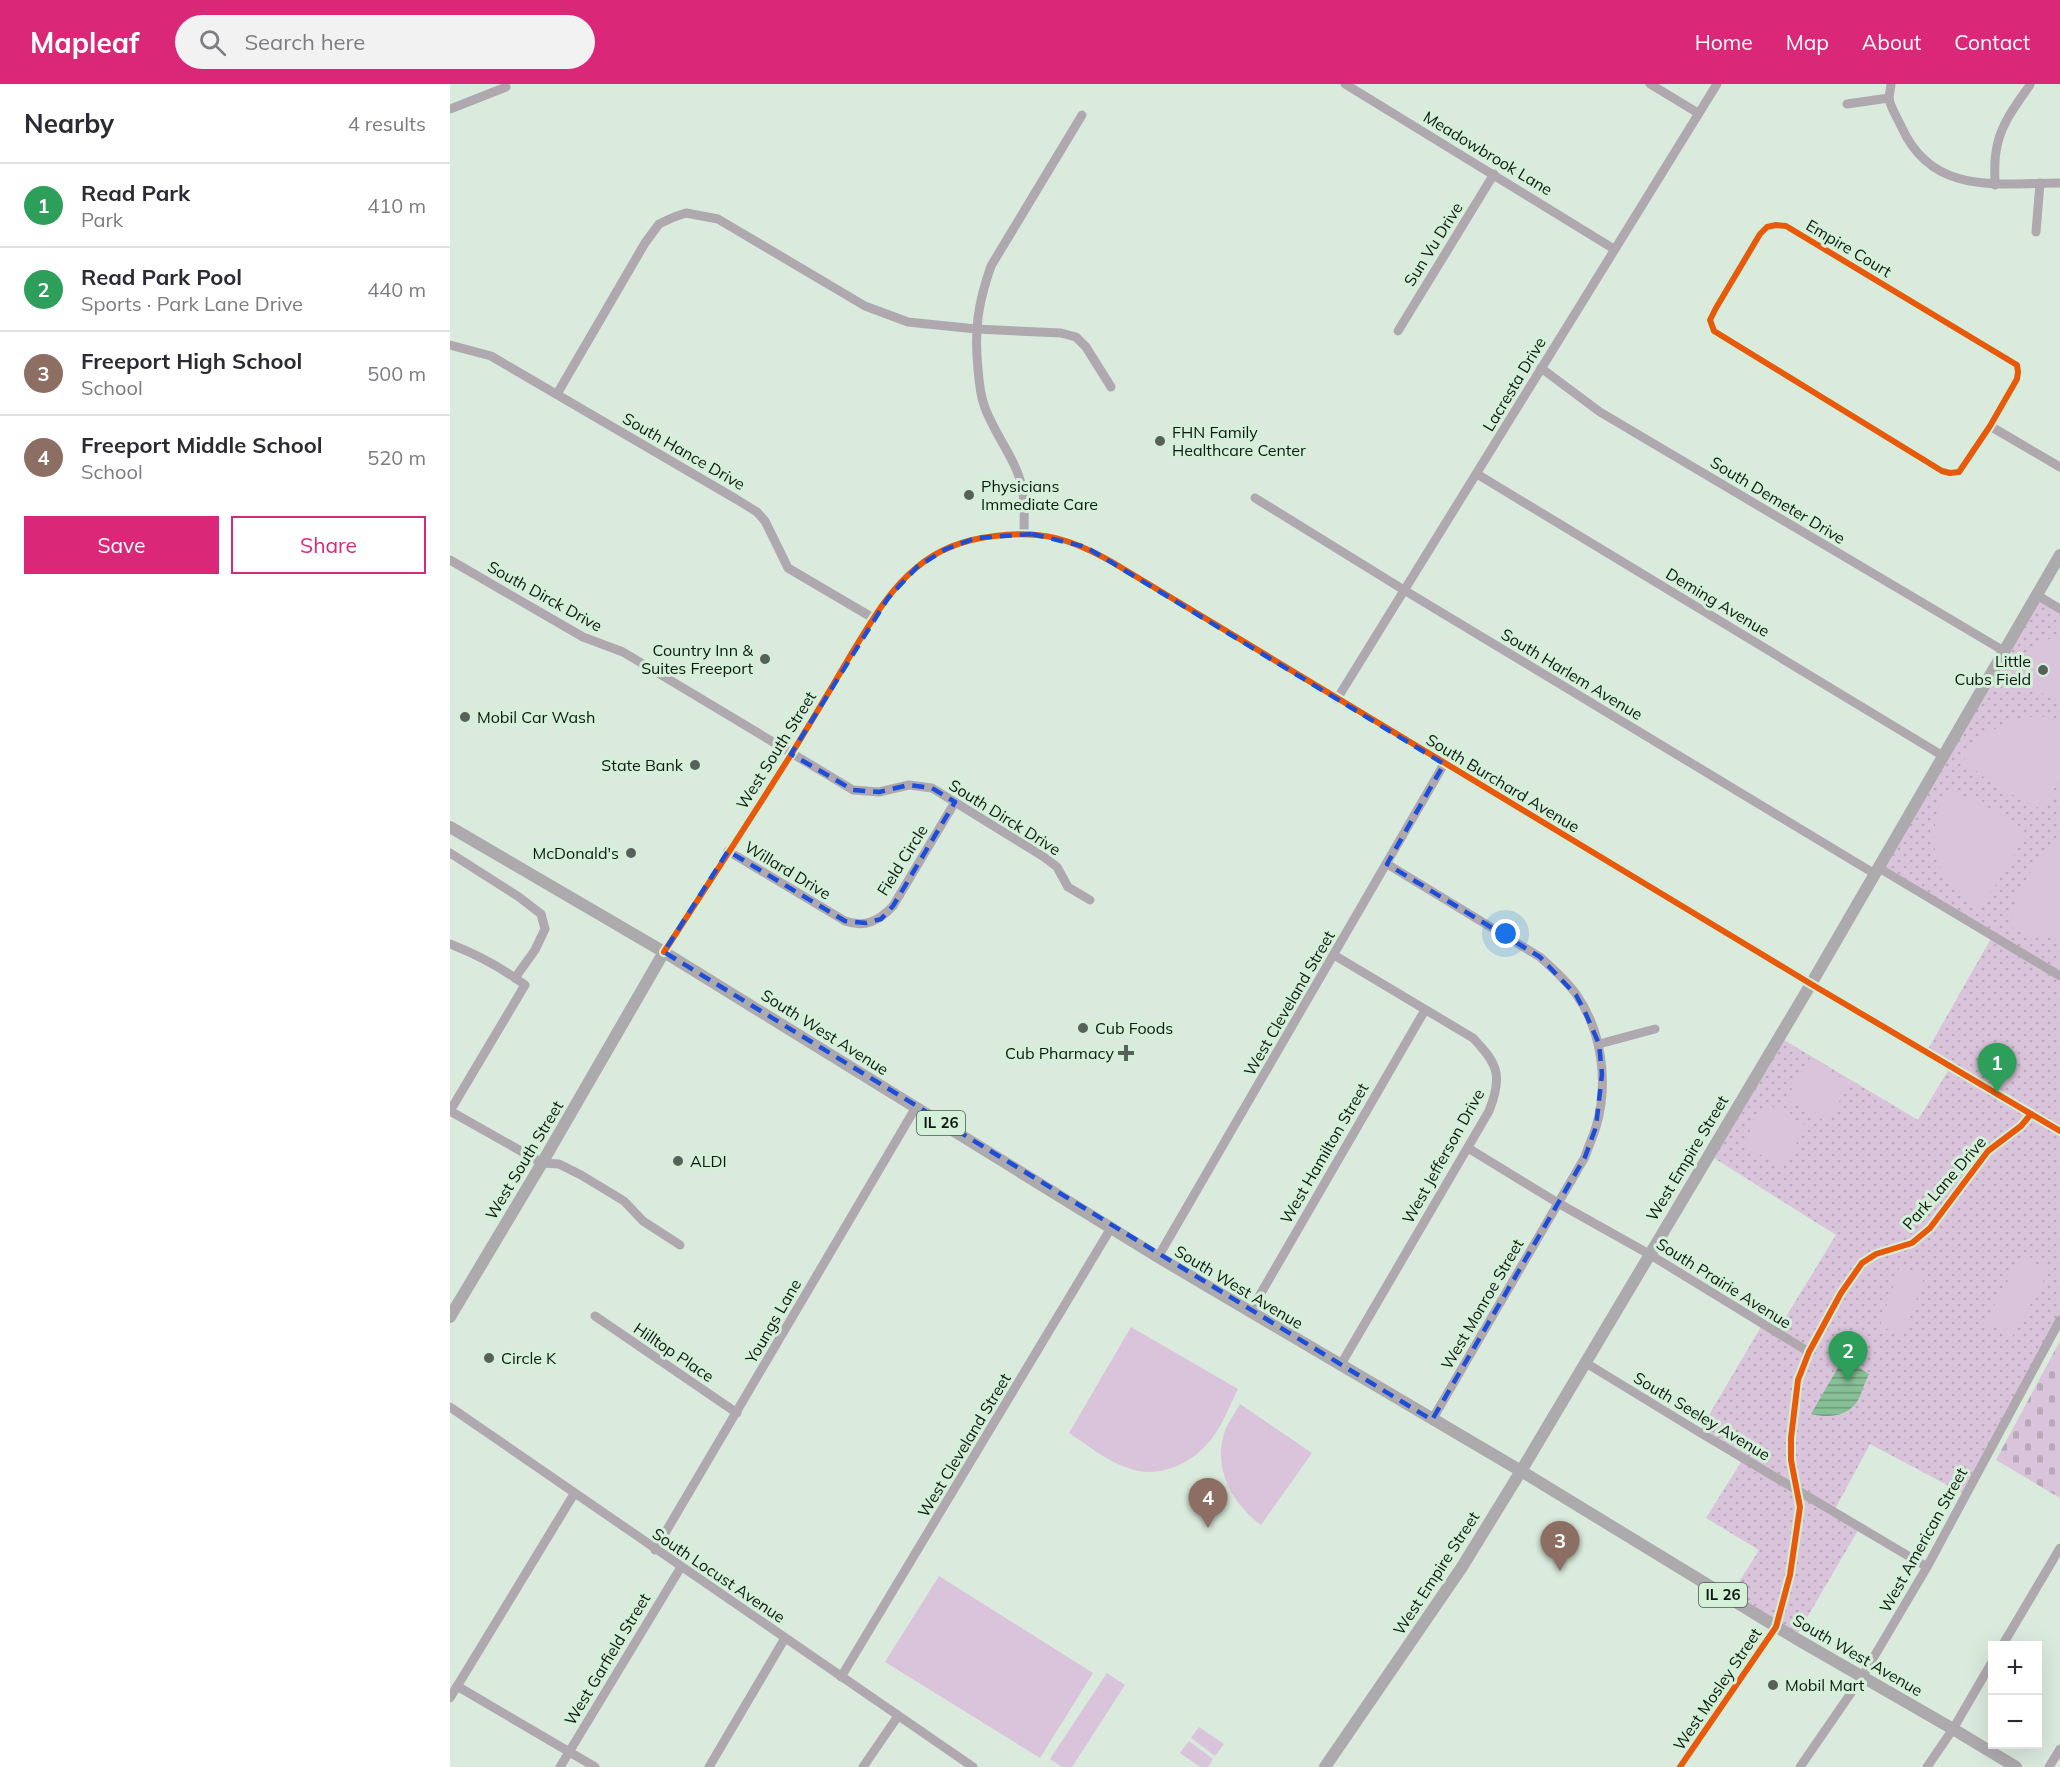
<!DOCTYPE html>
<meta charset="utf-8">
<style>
:root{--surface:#fff;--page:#f2f2f3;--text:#2b2b33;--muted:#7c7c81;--line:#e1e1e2;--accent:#db2777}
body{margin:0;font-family:Mulish,sans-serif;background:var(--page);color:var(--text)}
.controls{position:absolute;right:18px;bottom:18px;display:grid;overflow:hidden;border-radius:0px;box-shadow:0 6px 24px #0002}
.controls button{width:54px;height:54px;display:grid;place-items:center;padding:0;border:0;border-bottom:2px solid var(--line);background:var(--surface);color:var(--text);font:30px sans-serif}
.you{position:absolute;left:1056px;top:850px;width:21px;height:21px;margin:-15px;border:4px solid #fff;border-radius:50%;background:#1a73e8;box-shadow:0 0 0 9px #1a73e833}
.badge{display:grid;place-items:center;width:39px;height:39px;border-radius:50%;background:var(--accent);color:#fff;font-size:20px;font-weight:700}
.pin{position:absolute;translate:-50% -50px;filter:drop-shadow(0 2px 3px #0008)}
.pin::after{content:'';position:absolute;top:32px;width:21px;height:18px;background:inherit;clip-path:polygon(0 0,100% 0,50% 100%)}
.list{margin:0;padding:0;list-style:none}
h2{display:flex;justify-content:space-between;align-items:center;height:78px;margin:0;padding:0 24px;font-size:26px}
h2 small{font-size:20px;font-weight:400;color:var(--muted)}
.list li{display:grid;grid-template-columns:39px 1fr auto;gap:18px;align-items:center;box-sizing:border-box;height:84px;padding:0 24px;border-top:2px solid var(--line)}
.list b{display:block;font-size:22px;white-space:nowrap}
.list p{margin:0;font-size:20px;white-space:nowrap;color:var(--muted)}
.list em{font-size:20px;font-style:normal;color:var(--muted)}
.actions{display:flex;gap:12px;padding:18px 24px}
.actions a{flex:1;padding:14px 0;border:2px solid var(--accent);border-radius:0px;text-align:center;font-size:21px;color:var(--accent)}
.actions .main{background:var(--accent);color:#fff}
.icon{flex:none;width:33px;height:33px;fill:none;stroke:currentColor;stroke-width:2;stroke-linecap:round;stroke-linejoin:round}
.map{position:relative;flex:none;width:1610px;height:1683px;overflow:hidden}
header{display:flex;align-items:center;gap:36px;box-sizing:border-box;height:84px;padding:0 30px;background:var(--accent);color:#fff}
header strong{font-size:28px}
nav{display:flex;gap:33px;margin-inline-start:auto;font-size:21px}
.search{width:420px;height:54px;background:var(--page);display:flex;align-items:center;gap:15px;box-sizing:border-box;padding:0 21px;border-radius:33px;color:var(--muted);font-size:22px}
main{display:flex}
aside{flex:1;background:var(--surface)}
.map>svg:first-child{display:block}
.cemetery{fill:url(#cemetery-stones)}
.park{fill:url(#park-dots)}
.garden{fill:#dac4db}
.water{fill:url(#water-rules)}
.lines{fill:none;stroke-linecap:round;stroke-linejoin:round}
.minor{stroke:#afa9af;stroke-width:9}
.major{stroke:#adaaae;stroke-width:12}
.cycleway-casing{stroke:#d4f0d9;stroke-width:10}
.cycleway{stroke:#e8590c;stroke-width:6}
.marked{fill:none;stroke:#1d4ed8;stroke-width:4.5;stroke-dasharray:12 8;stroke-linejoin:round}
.poi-dot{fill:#566258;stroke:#d4f0d9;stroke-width:2}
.labels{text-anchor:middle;stroke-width:6;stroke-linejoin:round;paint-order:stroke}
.shield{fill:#d4f0d9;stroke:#4a5a4d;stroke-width:1.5}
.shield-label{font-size:15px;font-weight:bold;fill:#0f1911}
.street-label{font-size:16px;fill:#0f1911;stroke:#d4f0d9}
.poi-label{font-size:16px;fill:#0f1911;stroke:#d4f0d9;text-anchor:start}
</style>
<header>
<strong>Mapleaf</strong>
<div class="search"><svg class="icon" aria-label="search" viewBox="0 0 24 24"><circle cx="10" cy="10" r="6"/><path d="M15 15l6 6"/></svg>Search here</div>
<nav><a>Home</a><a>Map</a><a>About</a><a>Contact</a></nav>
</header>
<main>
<aside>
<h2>Nearby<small>4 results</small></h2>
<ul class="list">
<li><span class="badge" style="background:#2e9e5b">1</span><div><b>Read Park</b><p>Park</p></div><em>410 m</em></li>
<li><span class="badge" style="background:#2e9e5b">2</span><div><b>Read Park Pool</b><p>Sports · Park Lane Drive</p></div><em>440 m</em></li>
<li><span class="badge" style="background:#8d6e63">3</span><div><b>Freeport High School</b><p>School</p></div><em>500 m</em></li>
<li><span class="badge" style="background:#8d6e63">4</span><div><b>Freeport Middle School</b><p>School</p></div><em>520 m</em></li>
</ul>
<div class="actions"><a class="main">Save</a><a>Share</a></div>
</aside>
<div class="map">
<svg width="1610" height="1683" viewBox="0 0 1610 1683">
<defs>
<pattern id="cemetery-stones" width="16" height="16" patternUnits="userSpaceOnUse" patternTransform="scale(1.5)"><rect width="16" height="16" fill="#dac4db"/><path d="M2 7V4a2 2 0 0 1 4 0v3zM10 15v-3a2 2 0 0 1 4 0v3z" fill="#baa8bb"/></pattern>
<pattern id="park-dots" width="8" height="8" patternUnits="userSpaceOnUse" patternTransform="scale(1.5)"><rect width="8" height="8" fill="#dac4db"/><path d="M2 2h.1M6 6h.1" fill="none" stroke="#baa8bb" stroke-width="1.8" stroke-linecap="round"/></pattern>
<pattern id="water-rules" width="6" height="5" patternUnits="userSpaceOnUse" patternTransform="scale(1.5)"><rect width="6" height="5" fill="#87bf96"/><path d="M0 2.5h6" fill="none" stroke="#6d9a79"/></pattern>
</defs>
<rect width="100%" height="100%" fill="#daeadd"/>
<path class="cemetery" d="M1610,1257V1414L1546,1376Z"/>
<path class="park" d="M1591,513L1610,525V1235L1516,1411L1420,1360L1384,1427L1410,1443L1345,1554L1279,1514L1309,1466L1256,1434L1293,1375L1249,1348L1312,1241L1326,1249L1386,1151L1264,1074L1334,956L1468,1036L1501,982L1477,967L1543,851L1429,784Z"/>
<g class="garden">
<path d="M1600,555L1610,556L1609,614L1595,611L1573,597L1579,575L1588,558Z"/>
<path d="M1588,632L1610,636V693L1595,721L1585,724L1537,696L1514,676C1529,648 1558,636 1588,632Z"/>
<path d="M1496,706L1526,716L1573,744L1576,751L1548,798L1527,822C1481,792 1474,755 1496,706Z"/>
<path d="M1605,760L1610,763V852C1591,855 1575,850 1559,842L1568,809L1597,762Z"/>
<path d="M1359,975L1400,999L1377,1038L1336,1015Z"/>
<path d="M1316,1019L1356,1042L1333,1084L1292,1060Z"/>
<path d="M1572,1171L1599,1187L1562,1253L1535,1238Z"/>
<path d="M1450,1182L1475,1191L1454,1251L1430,1242Z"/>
<path d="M681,1243L788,1305C780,1321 773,1340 762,1354C744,1379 709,1396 678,1384C656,1377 638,1361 619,1349Z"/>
<path d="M790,1320L862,1369L811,1441C781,1419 761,1382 776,1344C780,1336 786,1327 790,1320Z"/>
<path d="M489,1492L643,1589L590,1674L435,1578Z"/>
<path d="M657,1589L675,1601L622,1683H612L600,1675Z"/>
<path d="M749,1643L774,1660L765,1672L741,1654Z"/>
<path d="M739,1657L763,1675L758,1683H750L730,1669Z"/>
</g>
<path class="water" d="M1401,1261L1416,1270L1408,1283L1419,1290C1415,1298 1413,1304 1410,1312C1402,1332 1379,1335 1361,1330Z"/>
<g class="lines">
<g class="minor">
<path d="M895,0L1164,165"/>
<path d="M1200,0L1248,29"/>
<path d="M1441,0C1441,4 1439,10 1439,14C1440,23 1448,35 1452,44C1483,112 1548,99 1610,99"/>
<path d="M1397,20L1439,14"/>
<path d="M0,25L56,3"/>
<path d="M1545,101C1545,90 1544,79 1546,68C1549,42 1566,21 1580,1"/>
<path d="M1326,141L1336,142L1567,281L1568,288L1567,295L1540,342L1509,388L1500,389L1492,387L1264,247L1260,236L1266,224L1310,150L1317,143Z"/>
<path d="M1586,148L1590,99"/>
<path d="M948,247L1044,90"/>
<path d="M0,261L41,272L286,415L307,428L315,437L338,484L423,534"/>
<path d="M1091,284L1150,328L1554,567"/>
<path d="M107,310L195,159L209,140L224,133L236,129L268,135L415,222L458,238L526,245L611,249L626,253L636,263L661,303"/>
<path d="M1540,342L1610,383"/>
<path d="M1027,390L1493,672"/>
<path d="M805,414L954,506L1425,790"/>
<path d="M574,450C574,437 575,422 573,409C569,378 544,351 534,321C530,310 529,297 528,285C524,246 528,219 541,182L632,31"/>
<path d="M0,476L133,553L173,568L403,706L429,708L459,701L482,704L594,773L607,783L618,803L640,816"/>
<path d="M1587,511L1610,525"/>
<path d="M887,615L1267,0"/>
<path d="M278,767L395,837C415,844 429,837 443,822L505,718"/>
<path d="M0,769L69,813L91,830L95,845L85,866L65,894"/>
<path d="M937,780L1090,873C1103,885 1116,896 1126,910C1152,947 1159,999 1146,1043C1143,1053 1138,1063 1135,1073L982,1336"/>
<path d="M1429,784L1610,892"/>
<path d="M0,860C28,871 51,883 75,901L0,1027L92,1079L109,1080L131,1091L174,1117L193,1137L230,1161"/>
<path d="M214,868C257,802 300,736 342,669C363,635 383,601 403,567C421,538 439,506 466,484C488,465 517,455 545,452C592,446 621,455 662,478L1361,900L1610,1047"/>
<path d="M884,871L1023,954C1048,980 1053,992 1039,1027L890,1282"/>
<path d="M1149,960L1205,945"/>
<path d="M1018,1064L1108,1119L1199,1170L1359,1268"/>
<path d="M708,1173L994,680"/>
<path d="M800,1228L975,926"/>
<path d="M145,1232L287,1329"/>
<path d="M1136,1279L1249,1348L1477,1483"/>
<path d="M0,1323L523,1683"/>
<path d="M205,1466L466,1023"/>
<path d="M1552,1562L1610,1464"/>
<path d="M391,1593L661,1144"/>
<path d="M7,1602L145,1683"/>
<path d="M0,1614L124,1410"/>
<path d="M110,1683L231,1483"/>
<path d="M259,1683L335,1554"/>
<path d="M413,1683L448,1632"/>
<path d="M1230,1683L1326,1543L1340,1491L1350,1423L1341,1376V1354L1348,1296L1359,1268L1391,1209L1412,1179L1426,1170L1462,1159L1480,1144L1538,1067L1571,1042L1581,1030"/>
<path d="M1350,1683L1412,1593L1477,1483L1610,1236"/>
<path d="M1477,1683L1503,1645L1542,1578"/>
<path d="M1599,1683L1610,1665"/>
</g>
<g class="major">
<path d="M0,743L214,868L708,1173L1071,1387L1345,1554L1503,1645L1566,1683"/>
<path d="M0,1233L92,1079L214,868"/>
<path d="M875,1683L1012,1483L1071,1387L1361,900L1610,471"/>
</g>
<g class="cycleway-casing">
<g id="cycleway">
<path d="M1326,141L1336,142L1567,281L1568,288L1567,295L1540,342L1509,388L1500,389L1492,387L1264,247L1260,236L1266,224L1310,150L1317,143Z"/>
<path d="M214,868C257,802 300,736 342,669C363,635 383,601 403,567C421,538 439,506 466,484C488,465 517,455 545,452C592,446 621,455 662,478L1361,900L1610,1047"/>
<path d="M1230,1683L1326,1543L1340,1491L1350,1423L1341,1376V1354L1348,1296L1359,1268L1391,1209L1412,1179L1426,1170L1462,1159L1480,1144L1538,1067L1571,1042L1581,1030"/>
</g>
</g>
<use href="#cycleway" class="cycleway"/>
</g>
<path class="marked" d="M582,450L636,463L994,680L937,780L1090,873L1126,911L1135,928L1149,960L1152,990L1146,1043L1135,1073L982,1336L214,868L278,767L395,837L416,839L431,835L443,822L505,718L482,704L459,701L429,708L403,706L341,670L438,514L467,483L496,465L526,454Z"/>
<g class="poi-dot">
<circle cx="710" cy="357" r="6"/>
<circle cx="519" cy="411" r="6"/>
<circle cx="315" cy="575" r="6"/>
<circle cx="1593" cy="586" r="6"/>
<circle cx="15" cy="633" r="6"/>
<circle cx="245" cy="681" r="6"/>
<circle cx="181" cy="769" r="6"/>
<circle cx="633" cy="944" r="6"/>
<path d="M673 960h6v6h6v6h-6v6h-6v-6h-6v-6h6z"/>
<circle cx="228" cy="1077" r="6"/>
<circle cx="39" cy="1274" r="6"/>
<circle cx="1323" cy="1601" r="6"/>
</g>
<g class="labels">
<g class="shield">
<rect x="467" y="1027" width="48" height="24" rx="4.5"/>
<rect x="1249" y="1499" width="48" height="24" rx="4.5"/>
</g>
<g class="shield-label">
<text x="491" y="1044">IL 26</text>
<text x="1273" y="1516">IL 26</text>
</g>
<g class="street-label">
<text transform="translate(1038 69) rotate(31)" y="6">Meadowbrook Lane</text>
<text transform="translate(983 160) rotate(-58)" y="6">Sun Vu Drive</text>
<text transform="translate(1399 164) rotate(31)" y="6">Empire Court</text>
<text transform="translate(1064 300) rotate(-59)" y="6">Lacresta Drive</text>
<text transform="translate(234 367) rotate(30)" y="6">South Hance Drive</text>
<text transform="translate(1328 416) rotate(31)" y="6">South Demeter Drive</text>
<text transform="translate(95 512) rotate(29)" y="6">South Dirck Drive</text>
<text transform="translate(1268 518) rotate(31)" y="6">Deming Avenue</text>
<text transform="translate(1122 590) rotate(31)" y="6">South Harlem Avenue</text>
<text transform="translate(326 666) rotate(-58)" y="6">West South Street</text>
<text transform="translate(1053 699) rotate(31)" y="6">South Burchard Avenue</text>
<text transform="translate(555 733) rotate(32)" y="6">South Dirck Drive</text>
<text transform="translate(452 776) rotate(-58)" y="6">Field Circle</text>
<text transform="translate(338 786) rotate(31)" y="6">Willard Drive</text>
<text transform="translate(839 919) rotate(-60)" y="6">West Cleveland Street</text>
<text transform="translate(375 948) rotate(32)" y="6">South West Avenue</text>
<text transform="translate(874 1069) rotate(-60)" y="6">West Hamilton Street</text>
<text transform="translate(993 1072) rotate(-61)" y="6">West Jefferson Drive</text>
<text transform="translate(1237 1074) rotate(-59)" y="6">West Empire Street</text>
<text transform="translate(74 1076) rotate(-59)" y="6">West South Street</text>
<text transform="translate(1494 1099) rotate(-49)" y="6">Park Lane Drive</text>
<text transform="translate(1274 1199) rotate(32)" y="6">South Prairie Avenue</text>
<text transform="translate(789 1203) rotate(31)" y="6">South West Avenue</text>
<text transform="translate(1032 1220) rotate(-60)" y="6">West Monroe Street</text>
<text transform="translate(323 1237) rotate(-60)" y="6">Youngs Lane</text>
<text transform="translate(224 1268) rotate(34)" y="6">Hilltop Place</text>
<text transform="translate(1252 1332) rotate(31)" y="6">South Seeley Avenue</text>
<text transform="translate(514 1361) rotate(-59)" y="6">West Cleveland Street</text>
<text transform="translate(1473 1456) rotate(-61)" y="6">West American Street</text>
<text transform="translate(986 1489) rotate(-57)" y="6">West Empire Street</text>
<text transform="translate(269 1491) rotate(34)" y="6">South Locust Avenue</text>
<text transform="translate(1408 1571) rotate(30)" y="6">South West Avenue</text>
<text transform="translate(157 1575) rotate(-59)" y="6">West Garfield Street</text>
<text transform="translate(1267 1605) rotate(-56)" y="6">West Mosley Street</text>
</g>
<g class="poi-label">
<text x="722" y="354">FHN Family<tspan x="722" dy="18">Healthcare Center</tspan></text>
<text x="531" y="408">Physicians<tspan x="531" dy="18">Immediate Care</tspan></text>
<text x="303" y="572" text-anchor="end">Country Inn &amp;<tspan x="303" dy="18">Suites Freeport</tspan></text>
<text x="1581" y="583" text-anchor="end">Little<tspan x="1581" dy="18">Cubs Field</tspan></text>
<text x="27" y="639">Mobil Car Wash</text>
<text x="233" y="687" text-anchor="end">State Bank</text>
<text x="169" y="775" text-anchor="end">McDonald's</text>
<text x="645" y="950">Cub Foods</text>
<text x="664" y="975" text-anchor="end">Cub Pharmacy</text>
<text x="240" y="1083">ALDI</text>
<text x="51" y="1280">Circle K</text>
<text x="1335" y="1607">Mobil Mart</text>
</g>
</g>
</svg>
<div class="controls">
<button>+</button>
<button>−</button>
</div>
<div class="you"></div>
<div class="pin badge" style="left:1547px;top:1009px;background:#2e9e5b">1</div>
<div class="pin badge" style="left:1398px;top:1297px;background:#2e9e5b">2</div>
<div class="pin badge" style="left:1110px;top:1487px;background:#8d6e63">3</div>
<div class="pin badge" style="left:758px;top:1444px;background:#8d6e63">4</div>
</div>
</main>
